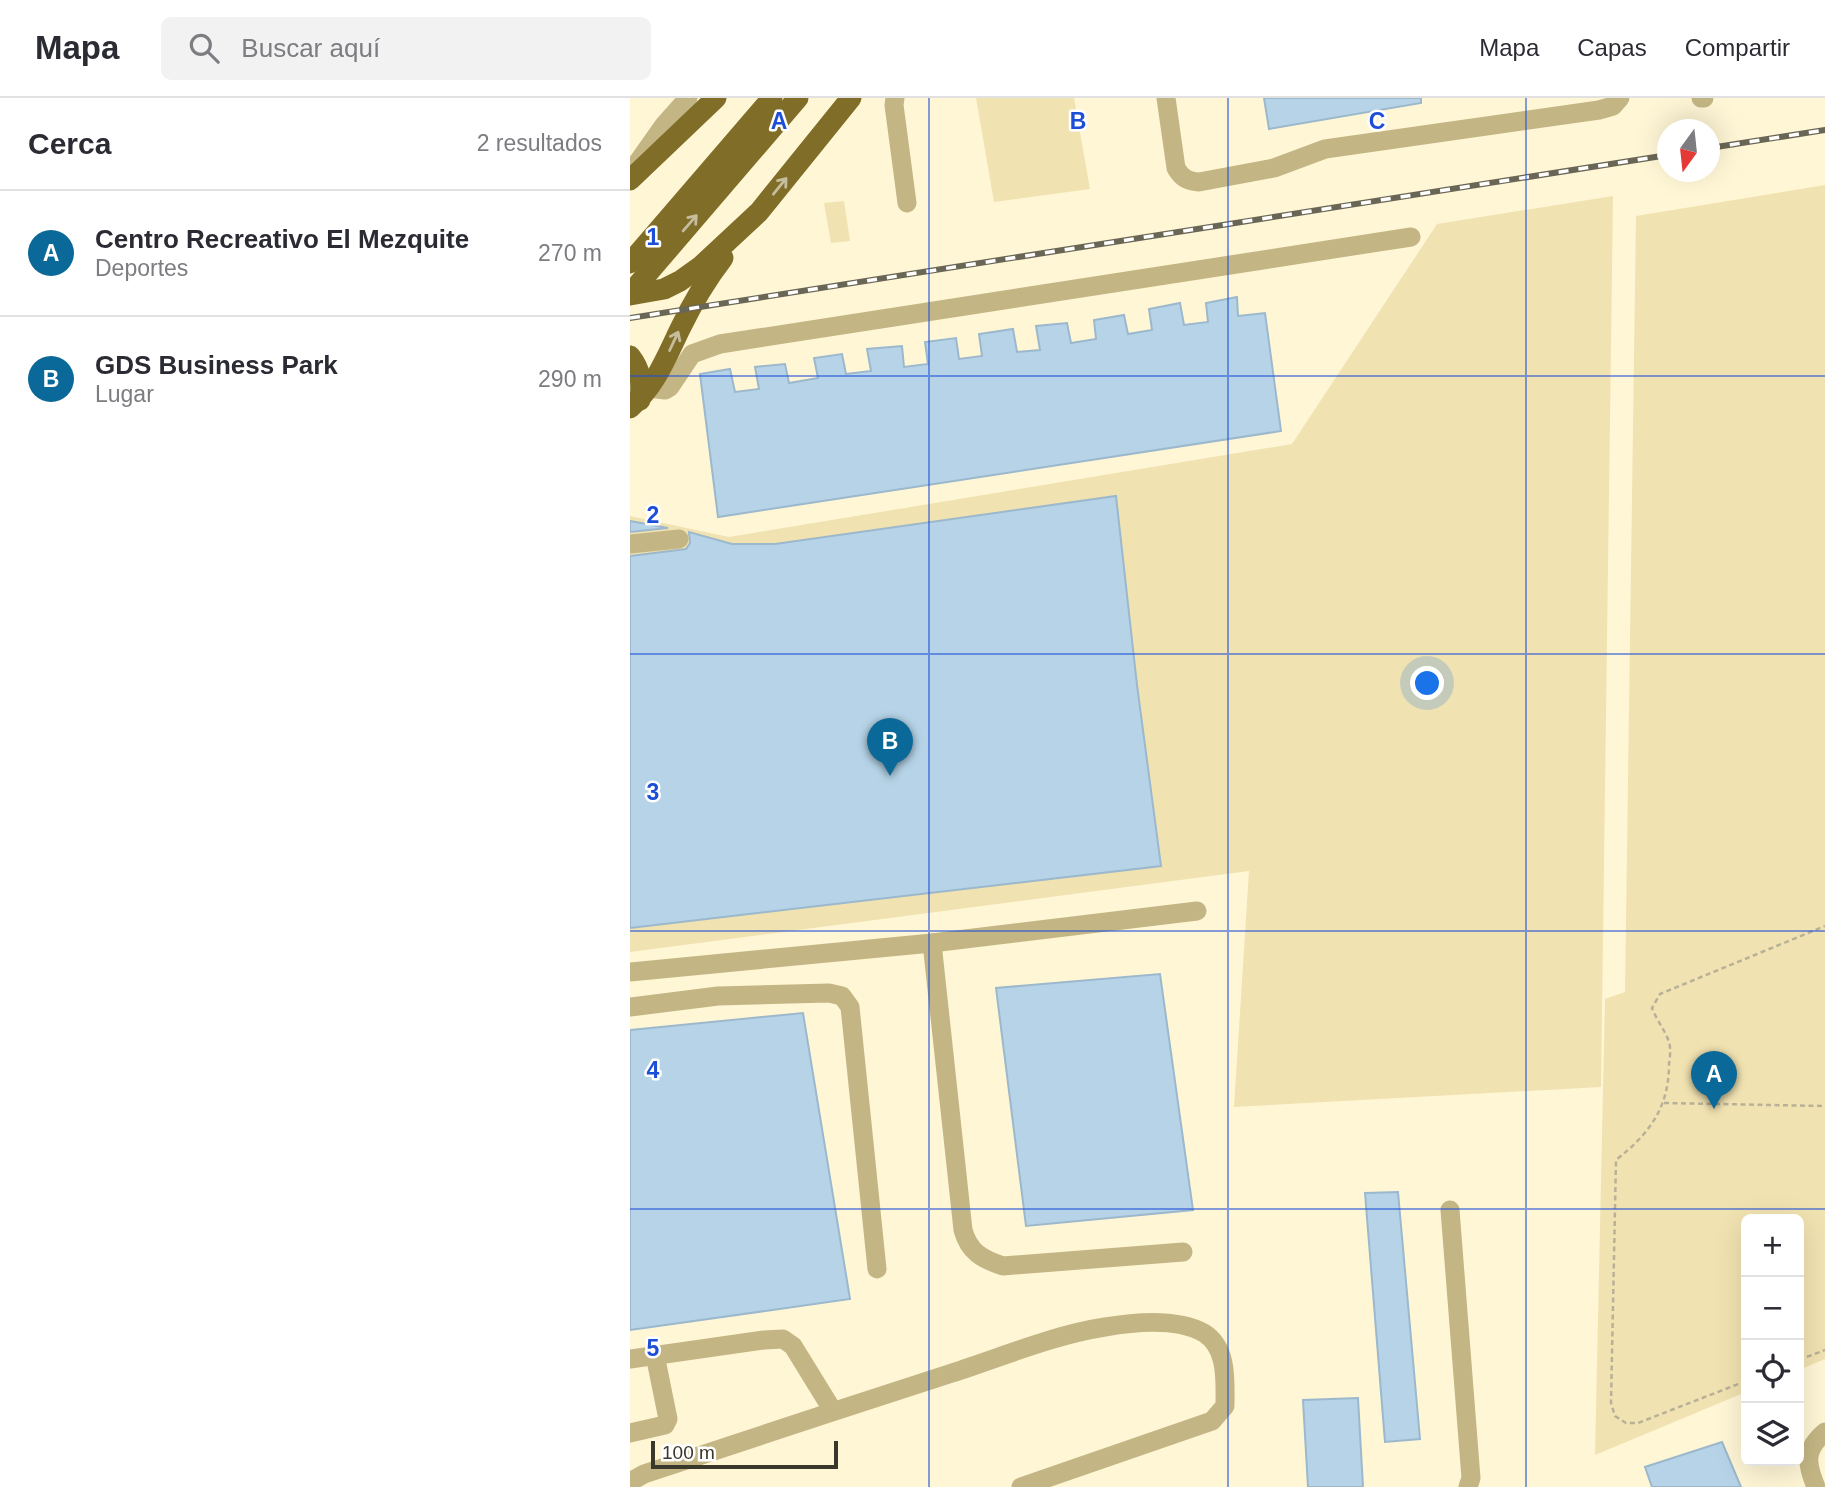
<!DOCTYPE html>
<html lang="es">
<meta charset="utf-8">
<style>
:root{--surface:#fff;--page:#f2f2f3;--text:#2b2b33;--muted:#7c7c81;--line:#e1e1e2;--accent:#0a6998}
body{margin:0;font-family:Arial,sans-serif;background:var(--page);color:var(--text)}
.controls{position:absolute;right:21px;bottom:21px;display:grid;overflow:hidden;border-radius:10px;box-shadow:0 7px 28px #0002}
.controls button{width:63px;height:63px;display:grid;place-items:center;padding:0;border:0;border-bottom:2px solid var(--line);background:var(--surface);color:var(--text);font:35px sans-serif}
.compass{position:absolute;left:1027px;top:21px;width:63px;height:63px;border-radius:50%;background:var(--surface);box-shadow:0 7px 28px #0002;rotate:195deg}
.scale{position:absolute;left:21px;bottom:18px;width:187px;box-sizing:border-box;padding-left:7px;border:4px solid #3a372b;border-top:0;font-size:19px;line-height:24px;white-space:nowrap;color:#3a372b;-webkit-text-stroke:5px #fff;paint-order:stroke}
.you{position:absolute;left:798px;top:586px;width:24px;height:24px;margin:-18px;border:5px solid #fff;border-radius:50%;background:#1a73e8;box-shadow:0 0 0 10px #1a73e833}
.badge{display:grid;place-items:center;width:46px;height:46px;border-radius:50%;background:var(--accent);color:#fff;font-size:23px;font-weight:700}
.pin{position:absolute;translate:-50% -58px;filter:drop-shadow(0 2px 4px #0008)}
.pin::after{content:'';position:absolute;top:37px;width:24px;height:21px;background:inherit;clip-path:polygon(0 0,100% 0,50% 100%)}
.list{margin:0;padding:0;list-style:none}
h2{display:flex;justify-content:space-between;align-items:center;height:91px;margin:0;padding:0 28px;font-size:30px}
h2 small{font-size:23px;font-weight:400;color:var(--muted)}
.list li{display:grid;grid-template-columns:46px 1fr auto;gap:21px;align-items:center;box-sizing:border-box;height:126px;padding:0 28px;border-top:2px solid var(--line)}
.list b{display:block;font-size:26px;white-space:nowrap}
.list p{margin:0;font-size:23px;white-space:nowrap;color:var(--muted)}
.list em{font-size:23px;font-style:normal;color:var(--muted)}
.icon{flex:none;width:38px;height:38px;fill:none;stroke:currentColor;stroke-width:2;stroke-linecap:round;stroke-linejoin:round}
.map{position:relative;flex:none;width:1195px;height:1389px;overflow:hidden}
header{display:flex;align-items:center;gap:42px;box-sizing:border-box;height:98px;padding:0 35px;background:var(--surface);border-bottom:2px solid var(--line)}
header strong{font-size:33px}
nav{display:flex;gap:38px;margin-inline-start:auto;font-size:24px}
.search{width:490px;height:63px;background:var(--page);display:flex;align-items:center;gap:18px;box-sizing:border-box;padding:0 24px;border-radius:10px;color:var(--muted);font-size:26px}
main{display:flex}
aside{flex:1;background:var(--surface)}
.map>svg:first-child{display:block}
.green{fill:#f1e2b1}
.building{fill:#b6d3e7;stroke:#9cb8cc;stroke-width:2}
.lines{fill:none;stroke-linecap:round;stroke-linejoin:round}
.path{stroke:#b8b198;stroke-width:2.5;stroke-dasharray:5 3.5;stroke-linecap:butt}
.minor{stroke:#c4b684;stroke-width:19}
.highway{stroke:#7f6d28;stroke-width:21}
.rail-casing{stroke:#6a6655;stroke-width:6}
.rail{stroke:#fff;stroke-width:3.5;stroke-dasharray:10;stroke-linecap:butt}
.oneway{stroke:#c5bd9e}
.grid{fill:none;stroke:#1d4ed8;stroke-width:2;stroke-opacity:0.55}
.grid-label{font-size:23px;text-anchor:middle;font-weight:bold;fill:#1d4ed8;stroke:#fff;stroke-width:5;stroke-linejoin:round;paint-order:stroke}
</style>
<header>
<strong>Mapa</strong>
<div class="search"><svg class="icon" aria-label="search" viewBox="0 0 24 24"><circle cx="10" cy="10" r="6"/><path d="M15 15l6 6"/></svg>Buscar aquí</div>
<nav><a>Mapa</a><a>Capas</a><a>Compartir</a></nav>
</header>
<main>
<aside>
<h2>Cerca<small>2 resultados</small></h2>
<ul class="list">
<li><span class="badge">A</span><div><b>Centro Recreativo El Mezquite</b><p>Deportes</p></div><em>270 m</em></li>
<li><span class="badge">B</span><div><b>GDS Business Park</b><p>Lugar</p></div><em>290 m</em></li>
</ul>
</aside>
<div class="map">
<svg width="1195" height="1389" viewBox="0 0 1195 1389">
<rect width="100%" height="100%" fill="#fff6d6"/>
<g class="green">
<path d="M346,0H444L460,91L364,104Z"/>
<path d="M1195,87V1261L1169,1272V1121H1116V1294L965,1357L975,901L995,894L1006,118Z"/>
<path d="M983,98L971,989L604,1009L619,773L0,854V418L99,439L662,346L807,126Z"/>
<path d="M214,103L220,143L201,145L194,105Z"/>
</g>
<g class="building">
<path d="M634,0H791V5L639,31Z"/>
<path d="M607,199L608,218L635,215L651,333L88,419L70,276L100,271L105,294L129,291L125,269L155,266L159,285L188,280L184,260L212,256L216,276L241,273L237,251L272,248L274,269L298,266L295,244L326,240L329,261L352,258L349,236L383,231L387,254L410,252L406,228L437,225L441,245L466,241L464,222L494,217L498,236L522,232L519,211L550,205L554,227L578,224L576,205Z"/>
<path d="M486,398L507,587L531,768L0,830V458L56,451L60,445L59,434L102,446H145Z"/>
<path d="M0,423L38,430L0,434Z"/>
<path d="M530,876L563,1112L396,1128L366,890Z"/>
<path d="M173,915L220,1201L0,1232V932Z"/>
<path d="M768,1094L790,1341L755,1344L735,1095Z"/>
<path d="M728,1300L733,1389H678L673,1302Z"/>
<path d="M1092,1344L1111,1389H1022L1015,1369Z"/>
</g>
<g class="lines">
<g class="path">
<path d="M1034,1005L1195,1008"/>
<path d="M1169,1262L1195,1252"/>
<path d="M1116,1283L1008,1325H996L985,1318L981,1305L986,1062C1019,1036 1039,1010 1039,966C1040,959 1041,951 1039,944C1035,932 1027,923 1022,910L1030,896L1195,828"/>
</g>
<g class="minor">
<path d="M265,0L264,7L277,105"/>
<path d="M536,0L546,70C552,80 557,83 569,84L644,70L695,51L969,12L983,8L990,0"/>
<path d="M1071,0H1074"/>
<path d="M3,71L34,27L58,0"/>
<path d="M11,289L35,292L40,289L62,256L90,246L781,139"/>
<path d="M0,446L49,441"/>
<path d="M302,845L333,1132C339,1154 352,1161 373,1168L553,1154"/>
<path d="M0,874L302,845L567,813"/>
<path d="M0,909L88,898L199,895L212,898L220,909L247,1171"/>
<path d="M820,1112L841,1380L838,1389"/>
<path d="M0,1261L134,1242L153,1241L163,1248L203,1313"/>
<path d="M0,1335L35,1327L38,1321L25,1257"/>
<path d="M0,1384L14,1376C117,1342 219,1308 322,1275C372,1259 423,1237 475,1229C504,1224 547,1220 574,1235C598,1250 595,1283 595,1308L582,1323L391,1389"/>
<path d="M1186,1389C1176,1365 1174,1352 1195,1334"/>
</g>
<g class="highway">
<path d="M0,82L86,0"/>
<path d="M0,165L142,0"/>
<path d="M0,196L168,0"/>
<path d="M0,197L34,191L50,183L71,168L129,114L221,0"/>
<path d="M0,258C11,272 12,284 10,302"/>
<path d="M0,310C26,287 35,262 50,231C62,206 76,182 93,160"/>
</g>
<g class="rail-casing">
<g id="rail">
<path d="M1080,50L1195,32"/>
<path d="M0,220L1038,57"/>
</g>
</g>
<use href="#rail" class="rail"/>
</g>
<defs><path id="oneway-shaft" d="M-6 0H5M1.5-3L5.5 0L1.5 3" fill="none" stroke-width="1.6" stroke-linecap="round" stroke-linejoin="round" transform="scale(1.75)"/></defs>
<g class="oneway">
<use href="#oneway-shaft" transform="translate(150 88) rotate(-51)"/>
<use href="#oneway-shaft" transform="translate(60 125) rotate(-49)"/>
<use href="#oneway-shaft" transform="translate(44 243) rotate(-65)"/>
</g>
<path class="grid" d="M299,0V1389M598,0V1389M896,0V1389M0,278H1195M0,556H1195M0,833H1195M0,1111H1195"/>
<g class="grid-label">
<text x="149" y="31">A</text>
<text x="448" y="31">B</text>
<text x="747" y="31">C</text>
<text x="23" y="147">1</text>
<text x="23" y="425">2</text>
<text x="23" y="702">3</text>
<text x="23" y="980">4</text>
<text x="23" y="1258">5</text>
</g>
</svg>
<div class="controls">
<button>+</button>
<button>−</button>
<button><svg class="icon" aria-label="locate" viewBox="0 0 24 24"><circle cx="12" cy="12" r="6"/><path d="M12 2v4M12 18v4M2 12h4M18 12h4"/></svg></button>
<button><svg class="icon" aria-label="layers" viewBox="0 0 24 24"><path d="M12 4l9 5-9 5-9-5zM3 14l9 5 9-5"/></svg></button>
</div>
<svg class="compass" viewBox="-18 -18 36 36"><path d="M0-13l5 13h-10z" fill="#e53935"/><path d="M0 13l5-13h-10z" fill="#7c7c81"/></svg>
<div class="scale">100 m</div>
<div class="you"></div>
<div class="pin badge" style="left:1084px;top:1011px">A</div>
<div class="pin badge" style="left:260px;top:678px">B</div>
</div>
</main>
